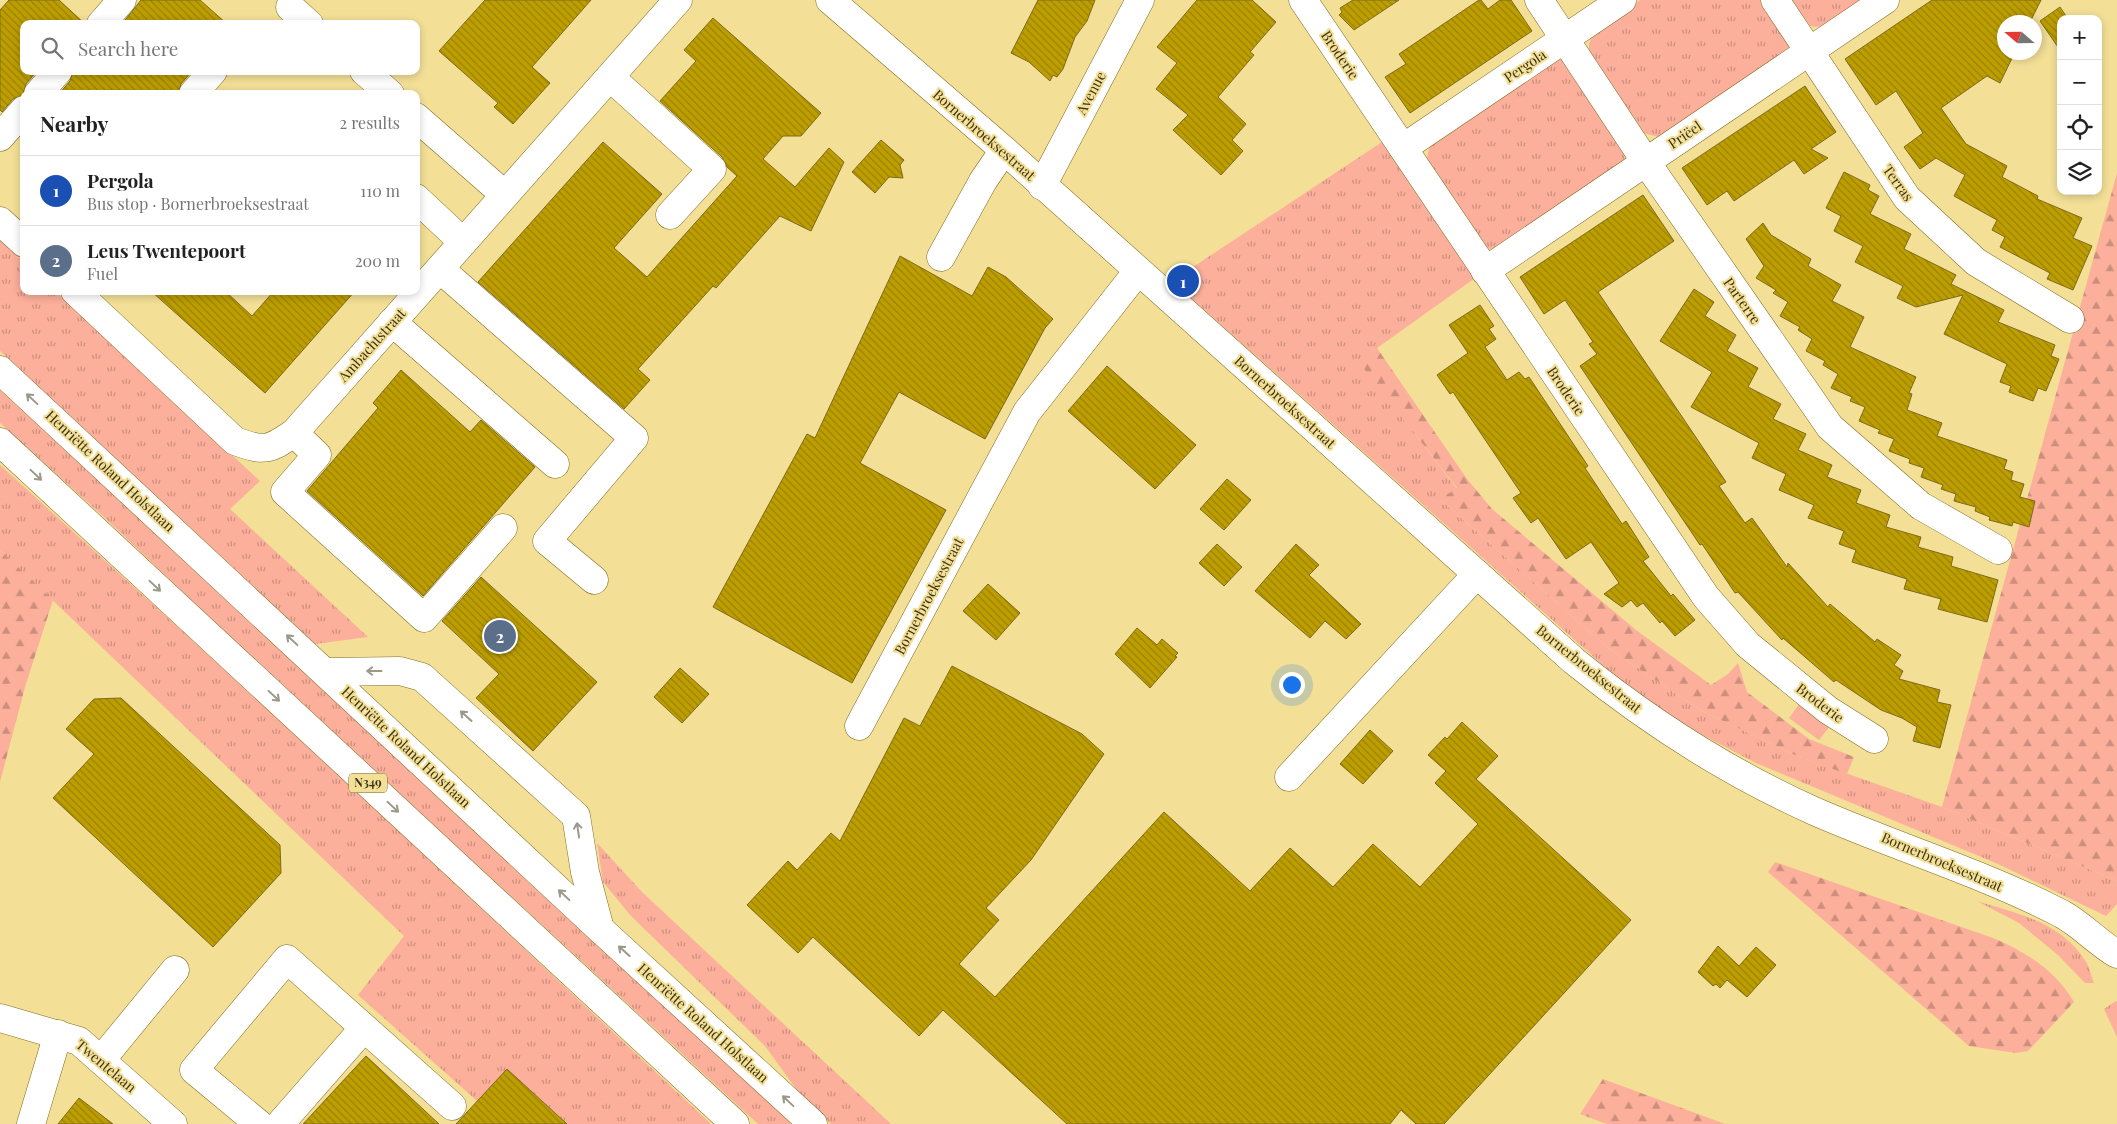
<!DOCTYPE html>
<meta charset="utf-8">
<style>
:root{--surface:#fff;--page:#f2f2f2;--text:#222;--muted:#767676;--line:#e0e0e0;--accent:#7c3aed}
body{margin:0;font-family:"Playfair Display",serif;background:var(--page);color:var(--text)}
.controls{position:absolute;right:15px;top:15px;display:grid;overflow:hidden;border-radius:10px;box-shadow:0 2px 8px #0003}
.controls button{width:45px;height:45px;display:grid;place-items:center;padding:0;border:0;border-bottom:1px solid var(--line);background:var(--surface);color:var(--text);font:25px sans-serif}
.compass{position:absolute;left:1997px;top:15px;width:45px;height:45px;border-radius:50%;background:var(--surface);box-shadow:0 2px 8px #0003;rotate:290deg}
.you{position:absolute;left:1291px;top:684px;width:18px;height:18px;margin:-12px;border:4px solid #fff;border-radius:50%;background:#1a73e8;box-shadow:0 0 0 8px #1a73e833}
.badge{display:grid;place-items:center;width:32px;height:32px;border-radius:50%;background:var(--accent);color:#fff;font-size:16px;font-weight:700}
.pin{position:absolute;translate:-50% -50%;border:2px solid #fff;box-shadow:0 1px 5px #0006}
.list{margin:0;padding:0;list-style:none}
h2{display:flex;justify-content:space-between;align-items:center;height:65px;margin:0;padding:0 20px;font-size:21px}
h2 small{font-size:16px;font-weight:400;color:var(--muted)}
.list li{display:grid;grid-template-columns:32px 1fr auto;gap:15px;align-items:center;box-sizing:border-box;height:70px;padding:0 20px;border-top:1px solid var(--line)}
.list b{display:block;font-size:19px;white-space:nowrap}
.list p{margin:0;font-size:16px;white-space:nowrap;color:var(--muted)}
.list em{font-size:16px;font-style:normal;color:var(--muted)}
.icon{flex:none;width:28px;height:28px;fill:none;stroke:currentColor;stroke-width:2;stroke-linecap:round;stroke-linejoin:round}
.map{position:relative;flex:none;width:2117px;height:1124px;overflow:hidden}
.search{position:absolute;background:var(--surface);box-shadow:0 2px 8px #0003;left:20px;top:20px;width:400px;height:55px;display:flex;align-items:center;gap:12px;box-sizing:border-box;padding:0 18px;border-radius:10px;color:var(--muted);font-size:19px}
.panel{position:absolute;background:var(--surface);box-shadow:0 2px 8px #0003;left:20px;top:90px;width:400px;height:205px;border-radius:10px}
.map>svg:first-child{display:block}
.grass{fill:url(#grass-tufts)}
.forest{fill:url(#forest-firs)}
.park{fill:#fcaf9b}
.building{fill:url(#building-back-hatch);stroke:#7c6a1e}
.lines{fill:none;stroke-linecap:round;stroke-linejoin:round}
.minor-casing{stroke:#7f6d22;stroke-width:29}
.major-casing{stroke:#7f6d22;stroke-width:29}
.minor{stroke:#fff;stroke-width:28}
.major{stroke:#fff;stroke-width:28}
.oneway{stroke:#9c988a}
.labels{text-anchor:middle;stroke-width:4;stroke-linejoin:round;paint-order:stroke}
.shield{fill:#f3df96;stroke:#72663b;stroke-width:1}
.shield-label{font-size:12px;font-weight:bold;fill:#3a3214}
.street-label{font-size:14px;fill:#3a3214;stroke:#f3df96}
</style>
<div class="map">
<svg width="2117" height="1124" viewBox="0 0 2117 1124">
<defs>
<pattern id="grass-tufts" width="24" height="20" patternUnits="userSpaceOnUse" patternTransform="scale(1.25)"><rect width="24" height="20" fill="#fcaf9b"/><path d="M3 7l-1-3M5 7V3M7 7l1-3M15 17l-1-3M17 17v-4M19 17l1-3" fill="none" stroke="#cd8f7d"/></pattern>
<pattern id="forest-firs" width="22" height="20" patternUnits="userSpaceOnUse" patternTransform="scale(1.25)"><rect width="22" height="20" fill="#fcaf9b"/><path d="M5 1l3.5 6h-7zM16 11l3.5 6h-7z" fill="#cd8f7d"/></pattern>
<pattern id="building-back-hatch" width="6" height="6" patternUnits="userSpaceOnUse" patternTransform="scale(1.25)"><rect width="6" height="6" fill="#bd9e00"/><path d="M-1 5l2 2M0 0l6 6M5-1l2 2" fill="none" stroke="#9b8101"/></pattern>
</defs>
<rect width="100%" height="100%" fill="#f3df96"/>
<g class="grass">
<path d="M1640,0H1761L1788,40L1789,48L1659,137L1643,133L1589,54V44L1594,31Z"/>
<path d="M1792,0H1866C1850,11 1830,31 1810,26Z"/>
<path d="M1556,58L1570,63L1626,149L1624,160L1615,170L1500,251L1482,247L1427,159L1429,149L1434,139Z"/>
<path d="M1382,142L1475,278L1359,361L1457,489L1441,500L1608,648L1700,710L1797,756L1942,807L2117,881V904L2106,916L1998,864L1756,763L1651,708L1172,281Z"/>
<path d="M0,240L24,262V291H55L260,481L230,509L368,637L315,644L0,351Z"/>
<path d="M0,387L795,1124H758L523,907L344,745L104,517L0,423Z"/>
<path d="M0,465L281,721L711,1124H503L358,995L404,936L0,550Z"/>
<path d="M597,843L642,892L891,1124H831L805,1101L765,1046L631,916L603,882Z"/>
<path d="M1977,901C2019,914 2061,922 2086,962C2090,968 2091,976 2094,983H2085L2058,955L2019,923Z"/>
<path d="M2116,1001L2117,1002V1037L2104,1009Z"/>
</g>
<g class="forest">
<path d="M2117,173V881L1942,807Z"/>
<path d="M1377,348L1467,479L1492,509L1636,630L1711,685L1728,674L1738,663L1747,692L1809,739L1854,757L1847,774L1797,756L1700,710L1608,648L1440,499L1457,488L1358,361Z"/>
<path d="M0,550L53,600L25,687L0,782Z"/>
<path d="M1775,862L1993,938C2026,952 2055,970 2074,1002L2028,1051L2016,1053L1969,1046L1768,872Z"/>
<path d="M1603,1079L1725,1124H1607L1580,1114Z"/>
</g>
<path class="park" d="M1800,703L1830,726L1819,740L1789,718Z"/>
<g class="building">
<path d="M9,0H59L85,24H24V71H37L26,84L23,95L13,99L2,112L0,110V10Z"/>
<path d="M141,0H200L227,24H122Z"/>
<path d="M485,0H591L532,67L550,83L513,124L494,107L498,103L439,51Z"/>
<path d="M1038,0H1095L1087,21L1075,37L1063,69L1057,77L1053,75L1050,81L1029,62L1011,53Z"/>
<path d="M1197,0H1252L1276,22L1250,52L1254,55L1218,97L1246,124L1232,140L1243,151L1221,175L1173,130L1188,115L1156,89L1177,63L1157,47Z"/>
<path d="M1353,0H1399L1354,30L1339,15L1342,12L1340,8Z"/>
<path d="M1479,0H1481L1488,9L1500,0H1511L1532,31L1410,113L1385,77L1406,64L1399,54Z"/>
<path d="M1932,0H2041L2030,22H2004V52H2015L2000,83L1987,76L1941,108L1966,144L2007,166L2002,177L2038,196L2037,199L2082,218L2073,238L2092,246L2073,290L2047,279L2050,273L2000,247L2005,237L1992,230L1997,220L1954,196L1965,175L1936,158L1920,169L1904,147L1923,133L1896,91L1876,105L1845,59Z"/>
<path d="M2060,7L2068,19H2061L2060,50L2040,21Z"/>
<path d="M713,18L821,113L801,136H783L763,159L795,187L829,148L844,162L811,231L780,216L716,288L713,286L638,369L650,380L624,409L478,282L603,142L662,194L614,248L647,277L737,176L727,167L722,157L660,101L696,61L684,50Z"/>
<path d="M73,71H192L181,84L178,94H59L70,81Z"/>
<path d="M1805,86L1836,132L1811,149L1828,158L1804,174L1794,160L1734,201L1727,191L1707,205L1682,168Z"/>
<path d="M881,140L904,160L900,165L903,178L889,177L875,193L852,172Z"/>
<path d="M1844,172L1870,185L1868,190L1879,196L1870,214L1911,234L1904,249L1956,275L1951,284L2004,310L1998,322L2055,345L2051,356L2059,359L2046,391L2038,388L2033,401L2009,392L2011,386L2000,382L2007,364L1944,334L1963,295L1916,307L1897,298L1903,286L1855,262L1863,246L1834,231L1841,216L1826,208Z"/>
<path d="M1643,195L1674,241L1598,292L1726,482L1719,486L1745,523L1752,518L1787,567L1788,563L1828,607L1830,604L1875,642L1877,639L1901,655L1894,665L1903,671L1899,679L1940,690L1937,702L1951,705L1940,748L1913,741L1917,727L1902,718L1881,710L1836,680L1834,682L1783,638L1782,640L1738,592L1735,593L1702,544L1700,545L1580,366L1597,354L1589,344L1593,342L1565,300L1544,314L1520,277Z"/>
<path d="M1763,223L1771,235L1811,259L1808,266L1841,285L1832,301L1864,317L1850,347L1916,377L1909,393L1912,394L1907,410L1942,423L1937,436L2007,460L2004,469L2013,472L2011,480L2024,484L2020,497L2035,501L2029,527L2013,522L2012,526L1989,520L1990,517L1975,511L1976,507L1954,501L1956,494L1941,489L1943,485L1921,477L1924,468L1909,463L1910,459L1889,451L1894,439L1878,433L1880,430L1859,421L1865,407L1850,401L1852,397L1831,388L1838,374L1823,365L1825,361L1806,351L1812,339L1798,330L1800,327L1780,316L1788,302L1773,293L1776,290L1756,278L1764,266L1746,239Z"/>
<path d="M900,256L972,296L988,267L1006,277L1053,319L1045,328L985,439L899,392L860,463L946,510L852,683L713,607L807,434L815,438Z"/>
<path d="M1694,289L1714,302L1705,316L1736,335L1727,351L1758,368L1748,387L1781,404L1773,419L1806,434L1798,450L1832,465L1827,477L1861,490L1856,503L1890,515L1886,527L1921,537L1918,547L1953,557L1951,566L1998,580L1987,622L1938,609L1941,599L1904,589L1907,579L1852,562L1856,550L1839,544L1844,531L1808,518L1814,505L1779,490L1786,474L1752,458L1759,443L1691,407L1712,372L1660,341Z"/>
<path d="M151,291H225L252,316L274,291H355L265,393Z"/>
<path d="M1480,305L1494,326L1489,329L1496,339L1485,347L1507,380L1519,372L1525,379L1529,377L1588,466L1585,468L1622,524L1626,521L1649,557L1643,561L1671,596L1673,594L1695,620L1675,636L1662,621L1660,623L1643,603L1637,607L1631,600L1622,607L1604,594L1619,583L1591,542L1566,559L1538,518L1531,523L1513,498L1521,493L1453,392L1450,394L1437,375L1468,353L1449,325Z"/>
<path d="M1107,366L1196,445L1155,489L1068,411Z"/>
<path d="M401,370L470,432L481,420L535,467L423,596L307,491L378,408L373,403Z"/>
<path d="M1227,479L1251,500L1224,530L1200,509Z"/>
<path d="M1217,544L1242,567L1224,586L1199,563Z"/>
<path d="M1296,544L1319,565L1309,575L1361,624L1346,639L1325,621L1310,638L1255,591Z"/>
<path d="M481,577L597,682L533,751L476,698L499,674L442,621Z"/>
<path d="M988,584L1020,613L996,640L963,611Z"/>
<path d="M1137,628L1157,645L1162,639L1178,653L1175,656L1177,657L1150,688L1115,654Z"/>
<path d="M952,666L1082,734L1104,754L1031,860L986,908L999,920L959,964L995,997L1164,812L1250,891L1290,848L1333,887L1373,844L1420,887L1478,824L1435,783L1446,771L1428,755L1445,737L1447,739L1462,722L1498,756L1476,779L1631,920L1444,1124H1416L1401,1110L1390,1124H1067L943,1010L919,1036L813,937L798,953L747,905L788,861L797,870L831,833L840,841L904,718L920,726Z"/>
<path d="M680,668L709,694L682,723L654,697Z"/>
<path d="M121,698L280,845L281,873L213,947L53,798L94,754L66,729L94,699Z"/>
<path d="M1370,730L1393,751L1363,784L1340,764Z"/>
<path d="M1718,946L1739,966L1756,947L1776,965L1747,997L1727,980L1720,988L1716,984L1713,986L1698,972Z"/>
<path d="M366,1056L439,1124H303Z"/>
<path d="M507,1069L567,1124H456Z"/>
<path d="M79,1098L113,1124H58Z"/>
</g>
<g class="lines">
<g class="minor-casing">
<g id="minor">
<path d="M830,0L1004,150L1574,661C1648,721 1727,772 1814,811C1896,847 1983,873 2062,914C2082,925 2098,943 2117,954"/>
<path d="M1303,0L1706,597L1748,645L1828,710L1874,739"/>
<path d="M1539,0L1646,162L1830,427L1921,506L1998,550"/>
<path d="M1775,0L1907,198L1976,262L2070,319"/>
<path d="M290,7L309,24"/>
<path d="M101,24L122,0"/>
<path d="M364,71L390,94"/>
<path d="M610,77L712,169L670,215"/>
<path d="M38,94L58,71"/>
<path d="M193,94L213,71"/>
<path d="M416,117L505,195"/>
<path d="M0,137L24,110"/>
<path d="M1403,148L1622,0"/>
<path d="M1042,186L1140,0"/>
<path d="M416,198L463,242"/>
<path d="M0,221L24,243"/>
<path d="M941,257L983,181L1004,150"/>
<path d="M440,269L634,438L547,541L594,580"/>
<path d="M1485,271L1885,0"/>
<path d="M75,291L235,441C265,452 269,450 294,433L678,0"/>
<path d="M392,322L555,464"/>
<path d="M294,433L317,455L285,492L424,618L503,528"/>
<path d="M326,672L400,671L422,677L576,816L585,872L600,929"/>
<path d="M859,726L1027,412L1138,271"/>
<path d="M1289,777L1477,574"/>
<path d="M0,1018L79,1041L173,1124"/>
<path d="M101,1060L175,970"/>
<path d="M31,1124L58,1034"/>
<path d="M259,1124L194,1070L287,959L452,1106"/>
<path d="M280,1124L364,1028"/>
</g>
</g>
<g class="major-casing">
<g id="major">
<path d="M0,370L600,929L813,1124"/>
<path d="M0,442L735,1124"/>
</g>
</g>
<use href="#minor" class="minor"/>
<use href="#major" class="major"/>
</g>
<defs><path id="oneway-shaft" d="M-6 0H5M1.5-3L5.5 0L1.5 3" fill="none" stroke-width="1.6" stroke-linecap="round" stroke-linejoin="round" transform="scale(1.25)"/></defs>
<g class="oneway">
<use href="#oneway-shaft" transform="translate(32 399) rotate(-137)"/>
<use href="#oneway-shaft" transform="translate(36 475) rotate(43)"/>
<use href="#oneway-shaft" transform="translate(155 586) rotate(43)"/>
<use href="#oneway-shaft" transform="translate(292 640) rotate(-137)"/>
<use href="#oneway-shaft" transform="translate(374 671) rotate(180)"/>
<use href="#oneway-shaft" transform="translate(274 696) rotate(43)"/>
<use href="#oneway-shaft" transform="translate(466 716) rotate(-138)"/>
<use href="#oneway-shaft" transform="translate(393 807) rotate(43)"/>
<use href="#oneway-shaft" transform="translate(578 830) rotate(-98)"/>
<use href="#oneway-shaft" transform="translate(564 895) rotate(-137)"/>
<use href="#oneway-shaft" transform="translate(624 951) rotate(-138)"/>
<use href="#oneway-shaft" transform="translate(788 1101) rotate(-137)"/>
</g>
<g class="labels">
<rect class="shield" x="349" y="773.5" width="38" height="19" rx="4"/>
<g class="shield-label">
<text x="368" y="787">N349</text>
</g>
<g class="street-label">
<text transform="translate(1340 55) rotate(56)" y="5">Broderie</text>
<text transform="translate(1525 66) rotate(-34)" y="5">Pergola</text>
<text transform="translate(1091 93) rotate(-62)" y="5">Avenue</text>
<text transform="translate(984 135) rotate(41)" y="5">Bornerbroeksestraat</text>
<text transform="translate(1685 135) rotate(-34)" y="5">Priëel</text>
<text transform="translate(1898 183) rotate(54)" y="5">Terras</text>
<text transform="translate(1742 301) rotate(55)" y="5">Parterre</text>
<text transform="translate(372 345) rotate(-48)" y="5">Ambachtstraat</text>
<text transform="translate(1566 391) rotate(56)" y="5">Broderie</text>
<text transform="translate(1285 402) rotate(42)" y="5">Bornerbroeksestraat</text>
<text transform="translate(110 471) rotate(43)" y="5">Henriëtte Roland Holstlaan</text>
<text transform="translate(929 596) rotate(-62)" y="5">Bornerbroeksestraat</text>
<text transform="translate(1589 669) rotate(39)" y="5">Bornerbroeksestraat</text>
<text transform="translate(1820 703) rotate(37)" y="5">Broderie</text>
<text transform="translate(406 747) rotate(43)" y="5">Henriëtte Roland Holstlaan</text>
<text transform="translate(1942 862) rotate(23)" y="5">Bornerbroeksestraat</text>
<text transform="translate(703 1023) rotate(42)" y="5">Henriëtte Roland Holstlaan</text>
<text transform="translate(106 1066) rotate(40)" y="5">Twentelaan</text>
</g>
</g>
</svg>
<div class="controls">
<button>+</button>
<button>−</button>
<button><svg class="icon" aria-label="locate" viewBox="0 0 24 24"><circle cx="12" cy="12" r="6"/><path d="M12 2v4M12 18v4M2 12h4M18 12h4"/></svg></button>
<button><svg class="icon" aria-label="layers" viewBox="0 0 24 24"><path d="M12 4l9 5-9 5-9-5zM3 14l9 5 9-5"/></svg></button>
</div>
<svg class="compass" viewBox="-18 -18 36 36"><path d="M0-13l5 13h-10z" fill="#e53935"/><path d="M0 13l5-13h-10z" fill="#767676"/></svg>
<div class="you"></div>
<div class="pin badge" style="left:1183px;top:281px;background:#1a4fb4">1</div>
<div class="pin badge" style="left:500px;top:636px;background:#5c6f8a">2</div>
<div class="search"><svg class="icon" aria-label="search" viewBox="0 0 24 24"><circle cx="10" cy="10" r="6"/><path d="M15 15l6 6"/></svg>Search here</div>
<section class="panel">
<h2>Nearby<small>2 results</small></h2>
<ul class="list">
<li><span class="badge" style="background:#1a4fb4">1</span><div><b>Pergola</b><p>Bus stop · Bornerbroeksestraat</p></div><em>110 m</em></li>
<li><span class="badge" style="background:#5c6f8a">2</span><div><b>Leus Twentepoort</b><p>Fuel</p></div><em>200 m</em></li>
</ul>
</section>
</div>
